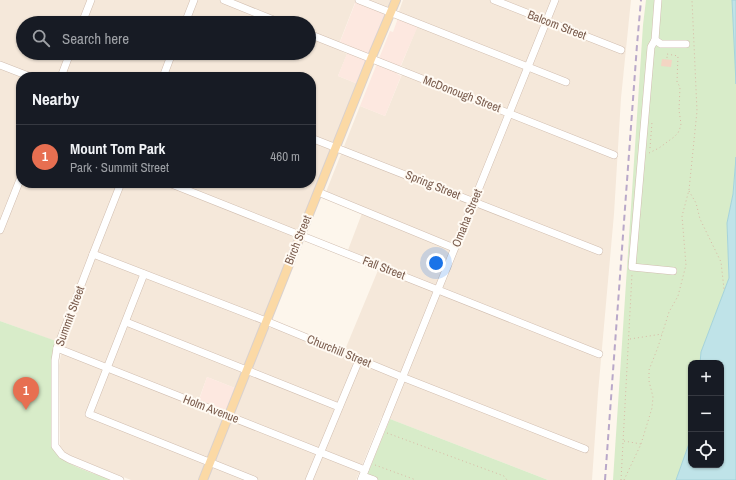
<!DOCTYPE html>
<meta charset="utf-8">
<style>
:root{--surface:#171b24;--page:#20242c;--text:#f1f3f6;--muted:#9ea1a6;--line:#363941;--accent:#e76f51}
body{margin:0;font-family:"Archivo Narrow",sans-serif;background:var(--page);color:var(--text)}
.controls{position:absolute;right:12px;bottom:12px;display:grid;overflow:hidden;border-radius:8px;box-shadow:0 1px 3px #0004}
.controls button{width:36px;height:36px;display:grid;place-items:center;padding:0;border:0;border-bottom:1px solid var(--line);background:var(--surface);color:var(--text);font:20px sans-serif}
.you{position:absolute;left:436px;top:263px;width:14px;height:14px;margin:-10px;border:3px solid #fff;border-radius:50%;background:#1a73e8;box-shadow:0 0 0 6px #1a73e833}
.badge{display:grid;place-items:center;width:26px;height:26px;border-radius:50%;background:var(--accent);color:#fff;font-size:13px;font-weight:700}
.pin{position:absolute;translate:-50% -33px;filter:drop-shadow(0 1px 2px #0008)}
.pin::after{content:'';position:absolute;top:21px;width:14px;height:12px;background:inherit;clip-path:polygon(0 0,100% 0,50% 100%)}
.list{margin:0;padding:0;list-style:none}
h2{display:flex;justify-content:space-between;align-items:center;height:52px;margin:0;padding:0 16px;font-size:17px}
h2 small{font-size:13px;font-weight:400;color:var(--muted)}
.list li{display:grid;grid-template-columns:26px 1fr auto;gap:12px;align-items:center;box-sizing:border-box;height:64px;padding:0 16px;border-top:1px solid var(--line)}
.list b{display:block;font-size:15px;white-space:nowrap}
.list p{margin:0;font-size:13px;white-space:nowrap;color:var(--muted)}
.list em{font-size:13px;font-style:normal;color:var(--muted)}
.icon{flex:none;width:22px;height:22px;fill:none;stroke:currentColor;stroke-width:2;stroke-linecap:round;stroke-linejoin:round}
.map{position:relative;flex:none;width:736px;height:480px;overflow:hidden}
.search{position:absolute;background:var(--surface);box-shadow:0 1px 3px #0004;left:16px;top:16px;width:300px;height:44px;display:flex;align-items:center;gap:10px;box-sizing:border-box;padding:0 14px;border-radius:22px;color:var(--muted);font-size:15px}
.panel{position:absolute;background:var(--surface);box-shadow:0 1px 3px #0004;left:16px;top:72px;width:300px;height:116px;border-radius:16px}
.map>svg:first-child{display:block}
.residential{fill:#f5e8da;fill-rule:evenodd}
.commercial{fill:#fde8e0}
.green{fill:#d8ecc9}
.water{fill:#bfe3e8;stroke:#a5d3da}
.building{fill:#f3d5c3}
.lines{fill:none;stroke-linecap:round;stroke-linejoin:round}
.minor-casing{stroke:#d1beb0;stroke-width:8}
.major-casing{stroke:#dad1cd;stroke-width:10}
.path{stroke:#d9b8a5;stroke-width:1;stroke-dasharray:1 3;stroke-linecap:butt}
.minor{stroke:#fff;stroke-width:7}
.major{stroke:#fbd9a5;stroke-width:8}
.rail{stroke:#b9a8c9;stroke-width:2;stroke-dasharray:6 4;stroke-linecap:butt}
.labels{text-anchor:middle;stroke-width:4;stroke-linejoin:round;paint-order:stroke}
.street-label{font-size:12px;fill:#7a5c4d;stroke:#fffaf3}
</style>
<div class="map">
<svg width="736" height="480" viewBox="0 0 736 480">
<rect width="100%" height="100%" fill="#fdf6ec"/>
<g class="residential">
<path d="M0,0H356L337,49L347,54L338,76L358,84L235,388L207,377L196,407L217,415L222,420L198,480H131L71,456L64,452L60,447L59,365L63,344L0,321ZM23,23H309V53H23ZM21,77H311V183H21Z"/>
<path d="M364,0H392L388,10Z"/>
<path d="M403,0H631L621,98L614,214L598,393L592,480H548L382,416L356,480H207L268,328L274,327L342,357L381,263L348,250L364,208L326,192L360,106L385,116L405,67L401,66L419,22L398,14Z"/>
</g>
<g class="commercial">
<path d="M356,1L387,14L358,84L338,76L350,46L340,42Z"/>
<path d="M398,18L418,26L397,74L401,76L385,116L360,106L390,31L393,32Z"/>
<path d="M207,377L235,388L226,409H222L199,400Z"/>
</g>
<g class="green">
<path d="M646,0H732L736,84V157L733,194L727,223L729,278L701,352L700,363H691V438L676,480H613L643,25Z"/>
<path d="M0,321L56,341L52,363L53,448C61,465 94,473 112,480H0Z"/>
<path d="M390,419L548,480H365Z"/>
</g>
<g class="water">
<path d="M732,0H736V84Z"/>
<path d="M736,157V480H676L691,438V465H721V363H700L701,352L729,278L727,223L733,194Z"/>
</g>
<path class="building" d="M662,59L672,60L671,67L661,66Z"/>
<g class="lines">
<g class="minor-casing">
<g id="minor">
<path d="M224,0L281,23"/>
<path d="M359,0L566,82"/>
<path d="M494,0L621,50"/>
<path d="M658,0L655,40L651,47L632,267L673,271"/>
<path d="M82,23L91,0"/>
<path d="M185,23L194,0"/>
<path d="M309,34L614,155"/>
<path d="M655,40L661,44H686"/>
<path d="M0,65L31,77"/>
<path d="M61,77L70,53"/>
<path d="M163,77L172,53"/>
<path d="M311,138L599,251"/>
<path d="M169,183L599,354"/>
<path d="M318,192L454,248"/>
<path d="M0,230L21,177"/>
<path d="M93,254L266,321L402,377L585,449"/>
<path d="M144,274L89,414L254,480"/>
<path d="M126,322L339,407"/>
<path d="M57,348L365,470"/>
<path d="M363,476L374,480"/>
<path d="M120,480L69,459L62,455L55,446V360L57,348L93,254L121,183"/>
<path d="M309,480L359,360"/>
<path d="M361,480L555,0"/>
</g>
</g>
<g class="major-casing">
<path id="major" d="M203,480L371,59L396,0"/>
</g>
<g class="path">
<path d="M650,148L652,122"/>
<path d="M649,153L659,148L674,137L678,133L680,128L681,124L679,110L680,87L677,82L678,56L667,54V60"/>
<path d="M689,191L696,203L700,219L721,262L724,289"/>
<path d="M630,339L662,334"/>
<path d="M387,433L504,476L507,480"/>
<path d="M624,441L641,444"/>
<path d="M375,465L416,480"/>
<path d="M621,480L632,274"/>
<path d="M624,480L641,444L652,408L653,397L649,381V370L658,347L669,312L678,296L686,265L682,216L689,190L697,111L692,0"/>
</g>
<use href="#minor" class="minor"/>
<use href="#major" class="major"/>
<path class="rail" d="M605,480L637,45L641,0"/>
</g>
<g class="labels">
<g class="street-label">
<text transform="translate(557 25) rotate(21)" y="4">Balcom Street</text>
<text transform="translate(462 94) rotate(21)" y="4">McDonough Street</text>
<text transform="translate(433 185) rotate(22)" y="4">Spring Street</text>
<text transform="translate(467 218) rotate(-68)" y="4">Omaha Street</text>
<text transform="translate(298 240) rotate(-68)" y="4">Birch Street</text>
<text transform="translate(384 268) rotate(21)" y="4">Fall Street</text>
<text transform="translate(70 316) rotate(-70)" y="4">Summit Street</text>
<text transform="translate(339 351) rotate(22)" y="4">Churchill Street</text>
<text transform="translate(211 409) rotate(21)" y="4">Holm Avenue</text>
</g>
</g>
</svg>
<div class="controls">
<button>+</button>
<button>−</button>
<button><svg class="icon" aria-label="locate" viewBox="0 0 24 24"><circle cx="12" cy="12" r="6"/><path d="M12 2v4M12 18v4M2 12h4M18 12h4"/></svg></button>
</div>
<div class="you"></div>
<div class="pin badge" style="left:26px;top:410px">1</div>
<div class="search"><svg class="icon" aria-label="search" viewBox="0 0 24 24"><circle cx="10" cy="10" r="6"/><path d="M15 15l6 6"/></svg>Search here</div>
<section class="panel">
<h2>Nearby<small></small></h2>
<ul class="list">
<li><span class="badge">1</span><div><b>Mount Tom Park</b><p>Park · Summit Street</p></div><em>460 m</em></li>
</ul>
</section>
</div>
